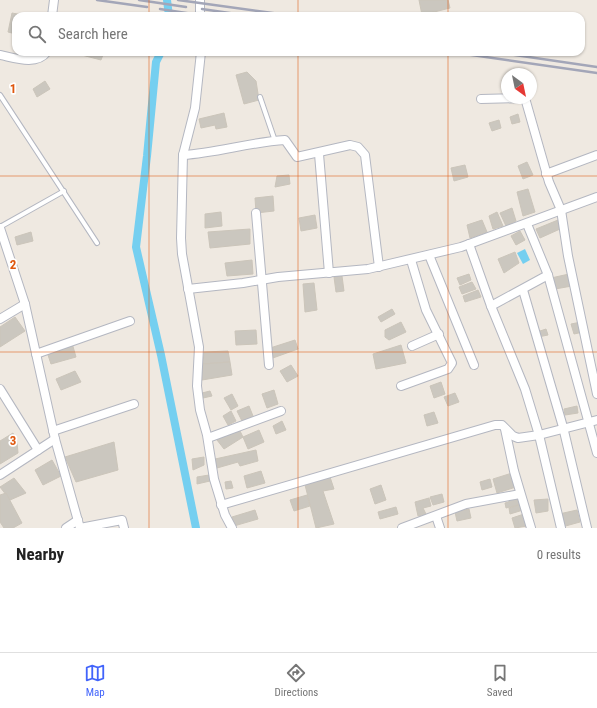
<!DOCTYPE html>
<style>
:root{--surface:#fff;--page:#f2f2f2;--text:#222;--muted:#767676;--line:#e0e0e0;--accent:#4264fb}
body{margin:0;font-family:"Roboto Condensed",sans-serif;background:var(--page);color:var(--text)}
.compass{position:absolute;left:501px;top:68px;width:36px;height:36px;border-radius:50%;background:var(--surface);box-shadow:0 1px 3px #0004;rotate:147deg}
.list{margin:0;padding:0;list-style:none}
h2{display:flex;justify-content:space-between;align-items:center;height:52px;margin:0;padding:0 16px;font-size:17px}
h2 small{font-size:13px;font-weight:400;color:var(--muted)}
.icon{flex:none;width:22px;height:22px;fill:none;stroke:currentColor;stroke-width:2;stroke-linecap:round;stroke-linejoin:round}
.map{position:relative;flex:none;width:597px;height:528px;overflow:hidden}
.search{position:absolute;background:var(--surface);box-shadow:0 1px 3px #0004;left:12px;right:12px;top:12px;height:44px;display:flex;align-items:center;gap:10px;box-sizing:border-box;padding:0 14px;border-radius:12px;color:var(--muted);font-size:15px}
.sheet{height:124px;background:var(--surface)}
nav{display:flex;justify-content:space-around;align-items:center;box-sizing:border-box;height:56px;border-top:1px solid var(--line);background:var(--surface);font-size:11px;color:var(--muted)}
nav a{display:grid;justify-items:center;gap:2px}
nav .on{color:var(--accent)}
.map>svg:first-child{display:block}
.water{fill:#75cff0}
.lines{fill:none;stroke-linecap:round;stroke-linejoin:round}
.canal{stroke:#75cff0;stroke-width:8}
.building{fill:#cbc7bf;stroke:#cbc5ba}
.service-casing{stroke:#b4b7c1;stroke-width:6}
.minor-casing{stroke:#b4b7c1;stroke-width:10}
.service{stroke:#fff;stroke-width:4}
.minor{stroke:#fff;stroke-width:8}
.rail{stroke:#a3a6b8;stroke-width:2.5}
.grid{fill:none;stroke:#df570e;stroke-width:1;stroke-opacity:0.55}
.grid-label{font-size:13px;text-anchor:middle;font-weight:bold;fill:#df570e;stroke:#fff;stroke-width:3.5;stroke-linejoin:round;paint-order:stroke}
</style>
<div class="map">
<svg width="597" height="528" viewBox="0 0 597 528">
<rect width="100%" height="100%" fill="#efe9e1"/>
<path class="water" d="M525,249L530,260L523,264L517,253Z"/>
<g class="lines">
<g class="canal">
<path d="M167,0L169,16"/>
<path d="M161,52L156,62L147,156L136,247L161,355L196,528"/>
</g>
</g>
<g class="building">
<path d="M419,0H448L450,8L422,15Z"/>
<path d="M12,13L28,16H16V34L8,32Z"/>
<path d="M75,52H104L101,60L74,53Z"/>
<path d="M247,72L256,81L259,100L244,104L236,75Z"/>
<path d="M45,81L50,89L37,97L33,89Z"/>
<path d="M224,113L227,127L216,129L215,125L201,128L199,119Z"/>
<path d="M518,114L520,122L512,124L510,117Z"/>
<path d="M499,120L501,128L492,131L489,123Z"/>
<path d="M527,162L533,175L523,179L518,166Z"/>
<path d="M465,165L468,177L454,181L451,168Z"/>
<path d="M289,175L290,184L275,187L277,176Z"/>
<path d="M528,189L535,212L523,216L517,192Z"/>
<path d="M273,196L274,211L256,213L255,198Z"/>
<path d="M512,208L516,221L506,226L500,213Z"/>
<path d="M221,212L222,226L205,228V214Z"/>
<path d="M497,212L503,226L493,229L489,216Z"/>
<path d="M315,215L317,228L301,231L299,218Z"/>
<path d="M482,220L487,232L470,238L467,225Z"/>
<path d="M558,220L560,229L540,238L536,229Z"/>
<path d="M250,229V244L210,248L208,232Z"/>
<path d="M520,231L525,240L516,245L511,236Z"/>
<path d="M31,232L33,241L17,245L15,237Z"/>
<path d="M515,252L519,263L504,273L498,259Z"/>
<path d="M252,260L253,274L227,276L225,263Z"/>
<path d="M469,274L471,280L460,285L457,278Z"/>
<path d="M569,274L572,286L555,289L551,278Z"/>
<path d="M342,276L344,291L336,292L334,277Z"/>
<path d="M472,282L476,289L462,294L459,287Z"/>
<path d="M314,283L317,310L305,312L303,284Z"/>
<path d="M478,290L481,297L465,302L463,296Z"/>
<path d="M392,309L395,314L381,322L378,317Z"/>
<path d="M15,317L25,331L0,347V327Z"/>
<path d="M401,322L406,332L389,340L385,337V330Z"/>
<path d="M581,322L583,332L574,334L571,324Z"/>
<path d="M546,329L548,335L538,337L537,332Z"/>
<path d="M256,330L257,344L236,345L235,331Z"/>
<path d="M295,340L298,349L270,359L267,349Z"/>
<path d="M72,343L76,357L51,364L47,352Z"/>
<path d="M401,345L406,363L376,369L373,354Z"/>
<path d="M228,351L230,362L203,364L204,352Z"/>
<path d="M230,362L232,375L202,380L203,364Z"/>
<path d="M291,365L298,376L287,382L280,371Z"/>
<path d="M75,371L81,382L61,390L56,379Z"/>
<path d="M441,382L445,394L434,398L430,386Z"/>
<path d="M274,390L278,404L267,408L262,394Z"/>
<path d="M210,391L212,396L203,398L202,393Z"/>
<path d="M455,393L459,402L448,406L444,397Z"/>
<path d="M232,394L238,406L231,410L224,398Z"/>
<path d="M249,406L253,416L242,421L237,411Z"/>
<path d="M577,406L578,413L565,415L564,409Z"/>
<path d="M231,411L236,421L228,425L223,416Z"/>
<path d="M434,412L438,423L427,426L424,415Z"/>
<path d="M282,421L286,430L276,434L273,426Z"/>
<path d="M238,427L243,437L224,449L217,440Z"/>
<path d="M259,430L264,442L248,449L243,437Z"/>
<path d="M13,433L17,442L18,453L0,464V441Z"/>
<path d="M114,442L118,470L76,482L65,457Z"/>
<path d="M256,450L258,461L240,466L238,462L217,468L215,459Z"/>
<path d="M204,457V465L193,470L192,459Z"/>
<path d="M52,460L61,476L43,485L35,470Z"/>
<path d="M261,471L265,483L247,488L244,476Z"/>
<path d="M512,473L516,487L497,493L493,479Z"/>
<path d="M329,474L334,489L323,491L334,524L316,528L304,481Z"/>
<path d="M209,475L210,481L197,484V477Z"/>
<path d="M14,478L26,493L10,500L0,487Z"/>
<path d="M490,479L492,487L482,490L480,482Z"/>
<path d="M231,481L233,488L226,489L225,482Z"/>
<path d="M381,485L386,500L375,504L370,489Z"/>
<path d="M6,493L22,523L13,528H4L0,522V495Z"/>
<path d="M442,494L444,502L433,505L430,497Z"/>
<path d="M519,494L522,504L506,508L505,503L509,502L508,496Z"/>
<path d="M307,495L310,506L294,511L290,500Z"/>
<path d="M429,498L431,506L423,508L426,514L418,516L415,502Z"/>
<path d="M548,499V511L536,513L534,500Z"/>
<path d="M522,504L523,510L510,514L509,508Z"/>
<path d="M396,507L398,514L380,519L378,512Z"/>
<path d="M469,509L471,518L457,521L455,512Z"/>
<path d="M255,510L258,519L234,526L232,517Z"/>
<path d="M577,510L580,522L562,527L559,514Z"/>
<path d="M524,514L527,526L515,528L512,518Z"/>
</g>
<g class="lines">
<g class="service-casing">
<g id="service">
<path d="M0,95L97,243"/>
<path d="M260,97L275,141"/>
<path d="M0,227L64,191"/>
</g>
</g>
<g class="minor-casing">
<g id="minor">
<path d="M200,0V16"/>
<path d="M52,16L54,0"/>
<path d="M201,52L195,108L183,155L181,238L182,254L199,347L197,386L200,410L207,435L214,479L225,515L232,528"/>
<path d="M0,55C15,58 36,66 47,52"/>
<path d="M525,98L549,182L561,210L568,256L597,394"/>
<path d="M481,99L525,98"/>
<path d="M319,154L329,273"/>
<path d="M183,155C217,153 250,142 285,140L297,157L350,145L358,147L365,155L379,267"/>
<path d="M546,174L597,155"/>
<path d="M256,213L269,365"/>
<path d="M527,224L548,275L597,453"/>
<path d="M0,228L25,304L55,439L80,528"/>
<path d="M469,244L491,306L525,389L539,435L561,528"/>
<path d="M429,255L474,365"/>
<path d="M188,289L243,283L278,277L368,269L461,247L597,197"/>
<path d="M523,290L563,427L587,528"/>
<path d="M491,306L548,275"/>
<path d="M0,319L25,304"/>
<path d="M412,346L439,334"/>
<path d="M36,354L130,321"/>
<path d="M401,386L448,369L452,363L426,310L411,260"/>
<path d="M0,389L38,450"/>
<path d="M505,429L514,471L531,528"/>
<path d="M53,431L134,404"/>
<path d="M208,438L281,411"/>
<path d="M0,475L55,439"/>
<path d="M221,505L495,425H502L513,436L518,438L539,435L597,420"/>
<path d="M436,516L440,528"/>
<path d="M66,528L78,520"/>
<path d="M80,528L122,520L124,528"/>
<path d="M402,528L466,504L520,494"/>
</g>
</g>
<use href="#service" class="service"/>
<use href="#minor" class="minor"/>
<g class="rail">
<path d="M97,0L147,7"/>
<path d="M139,0L186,7"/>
<path d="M178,0L295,16"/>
<path d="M160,9L206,16"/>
<path d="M202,9L250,16"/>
<path d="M451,52L597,73"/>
<path d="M494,52L597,67"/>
</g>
</g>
<path class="grid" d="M149,0V16M298,0V16M448,0V16M149,52V528M298,52V528M448,52V528M0,176H597M0,352H597"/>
<g class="grid-label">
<text x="13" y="93">1</text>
<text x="13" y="269">2</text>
<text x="13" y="445">3</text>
</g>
</svg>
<svg class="compass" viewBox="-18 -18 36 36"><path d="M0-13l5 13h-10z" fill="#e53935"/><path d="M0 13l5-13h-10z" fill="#767676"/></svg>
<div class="search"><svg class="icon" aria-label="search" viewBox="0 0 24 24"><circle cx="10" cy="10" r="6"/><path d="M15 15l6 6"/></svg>Search here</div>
</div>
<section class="sheet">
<h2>Nearby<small>0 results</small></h2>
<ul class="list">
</ul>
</section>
<nav>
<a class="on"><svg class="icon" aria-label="map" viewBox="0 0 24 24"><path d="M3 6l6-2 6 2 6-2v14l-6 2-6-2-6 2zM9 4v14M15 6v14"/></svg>Map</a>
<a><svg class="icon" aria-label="directions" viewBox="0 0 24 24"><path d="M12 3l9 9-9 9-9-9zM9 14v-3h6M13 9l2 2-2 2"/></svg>Directions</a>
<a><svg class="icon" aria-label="saved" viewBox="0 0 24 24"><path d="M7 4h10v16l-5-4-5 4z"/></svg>Saved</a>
</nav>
